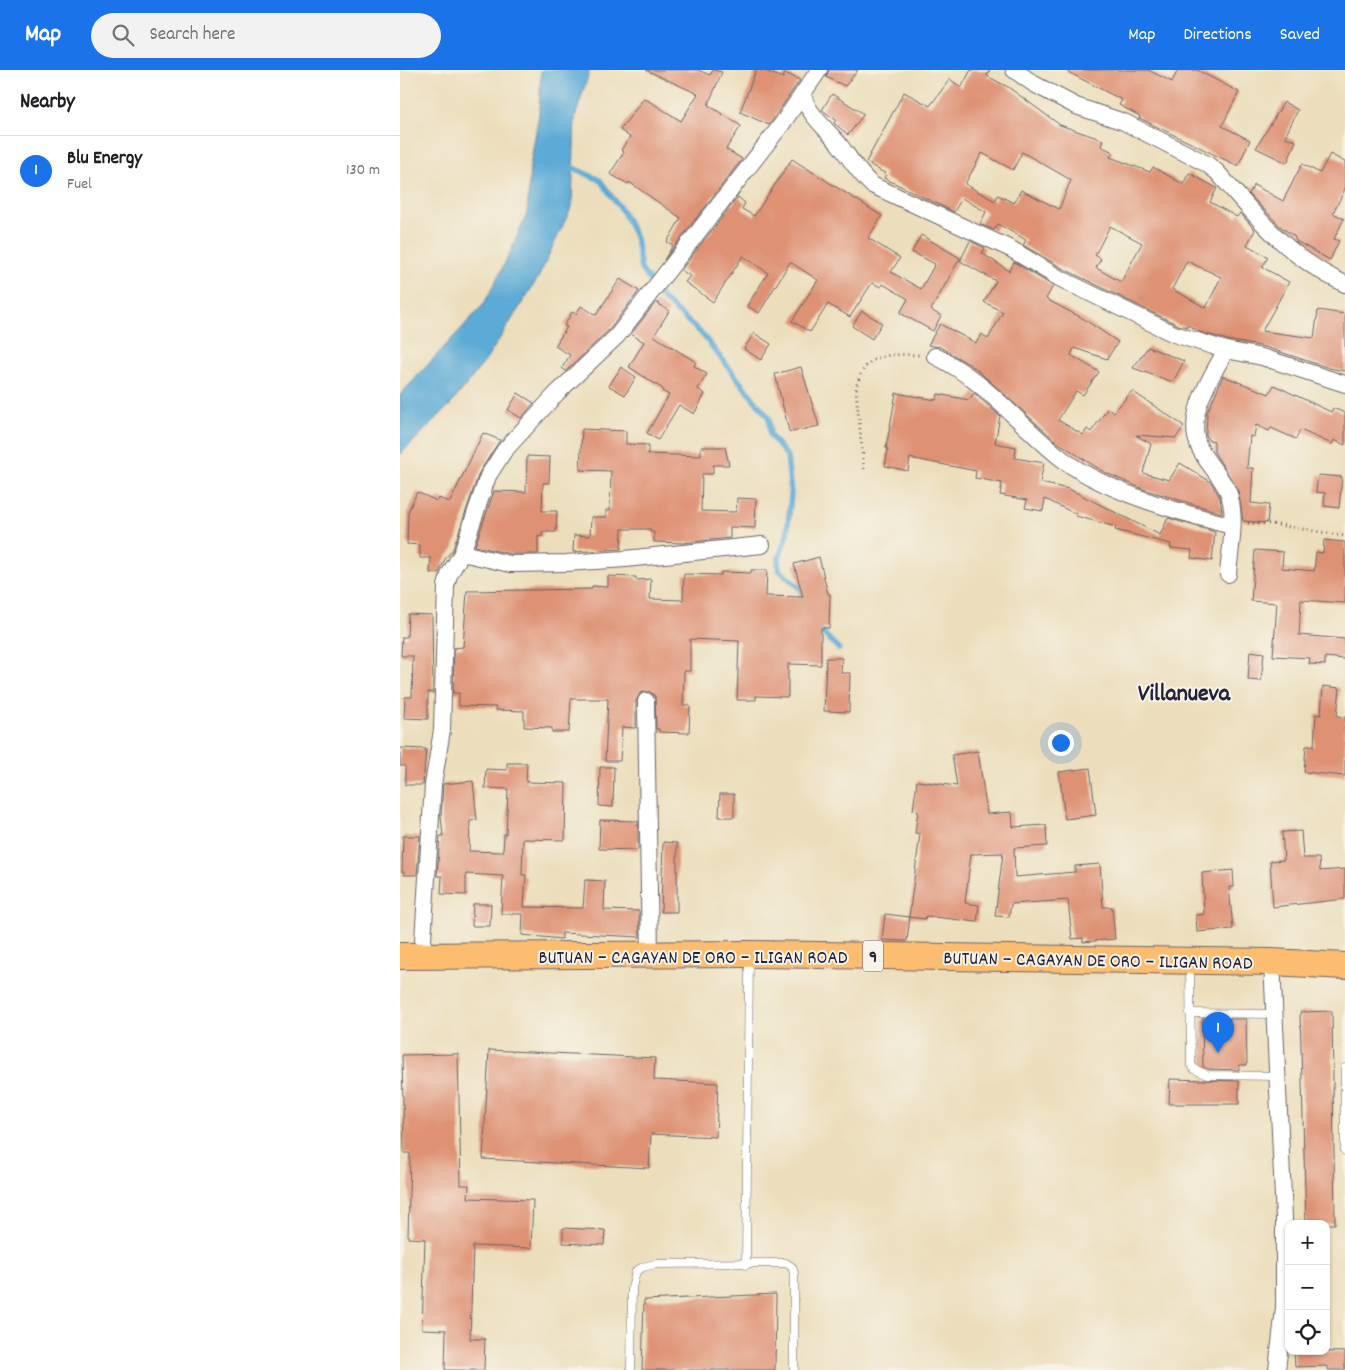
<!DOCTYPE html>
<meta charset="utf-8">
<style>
:root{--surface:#fff;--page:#f2f2f2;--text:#202124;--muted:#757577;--line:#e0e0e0;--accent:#1a73e8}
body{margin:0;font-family:Dekko,sans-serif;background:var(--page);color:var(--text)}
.controls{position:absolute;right:15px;bottom:15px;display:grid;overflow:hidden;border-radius:10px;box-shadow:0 1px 4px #0004}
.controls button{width:45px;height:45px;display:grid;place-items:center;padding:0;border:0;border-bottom:1px solid var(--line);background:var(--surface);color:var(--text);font:25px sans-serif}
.you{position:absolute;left:660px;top:672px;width:18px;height:18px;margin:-12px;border:4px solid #fff;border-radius:50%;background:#1a73e8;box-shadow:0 0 0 8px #1a73e833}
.badge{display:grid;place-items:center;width:32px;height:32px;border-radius:50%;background:var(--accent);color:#fff;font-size:16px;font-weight:700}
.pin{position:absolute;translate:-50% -41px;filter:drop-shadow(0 1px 2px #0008)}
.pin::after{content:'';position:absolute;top:26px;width:18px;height:15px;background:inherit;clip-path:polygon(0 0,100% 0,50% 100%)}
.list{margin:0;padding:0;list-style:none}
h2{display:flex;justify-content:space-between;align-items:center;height:65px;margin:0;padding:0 20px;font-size:21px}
h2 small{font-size:16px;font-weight:400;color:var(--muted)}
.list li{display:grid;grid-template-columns:32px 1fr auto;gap:15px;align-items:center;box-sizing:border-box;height:70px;padding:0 20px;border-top:1px solid var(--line)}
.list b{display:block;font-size:19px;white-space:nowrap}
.list p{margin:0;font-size:16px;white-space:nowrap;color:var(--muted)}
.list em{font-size:16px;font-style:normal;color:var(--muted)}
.icon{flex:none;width:28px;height:28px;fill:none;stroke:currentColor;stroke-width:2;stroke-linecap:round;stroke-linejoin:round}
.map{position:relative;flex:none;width:945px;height:1300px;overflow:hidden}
header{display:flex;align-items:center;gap:30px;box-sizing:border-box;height:70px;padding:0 25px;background:var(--accent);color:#fff}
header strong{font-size:24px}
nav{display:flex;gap:28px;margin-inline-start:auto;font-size:18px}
.search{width:350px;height:45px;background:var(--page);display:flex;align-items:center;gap:12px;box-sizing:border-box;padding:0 18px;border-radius:28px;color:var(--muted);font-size:19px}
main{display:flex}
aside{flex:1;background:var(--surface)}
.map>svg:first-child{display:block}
.water{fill:#5caad6;stroke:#3f6688}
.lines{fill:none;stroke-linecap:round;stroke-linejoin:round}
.stream{stroke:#5caad6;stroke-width:5.5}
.building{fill:#de9173;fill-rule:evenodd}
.service-casing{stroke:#696468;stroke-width:9}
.minor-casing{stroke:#696468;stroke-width:18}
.trunk-casing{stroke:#696468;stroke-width:28}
.path{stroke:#696468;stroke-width:3;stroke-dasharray:1 4;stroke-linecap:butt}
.service{stroke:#fff;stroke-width:8}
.minor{stroke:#fff;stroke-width:16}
.trunk{stroke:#fcbd6f;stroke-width:26}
.labels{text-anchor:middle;stroke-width:4;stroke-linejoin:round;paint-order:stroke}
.shield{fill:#f7f3e8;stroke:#62616f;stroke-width:1}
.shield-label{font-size:18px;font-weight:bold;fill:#22223b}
.street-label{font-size:19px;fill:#22223b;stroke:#f7f3e8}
.district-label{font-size:24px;font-weight:bold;fill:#22223b;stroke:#f7f3e8}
</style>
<header>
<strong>Map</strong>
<div class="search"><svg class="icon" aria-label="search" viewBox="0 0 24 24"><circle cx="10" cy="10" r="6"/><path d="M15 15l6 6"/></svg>Search here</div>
<nav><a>Map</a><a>Directions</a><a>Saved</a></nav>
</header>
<main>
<aside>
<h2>Nearby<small></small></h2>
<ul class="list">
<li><span class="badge">1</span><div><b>Blu Energy</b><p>Fuel</p></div><em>130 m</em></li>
</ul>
</aside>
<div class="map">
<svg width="945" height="1300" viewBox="0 0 945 1300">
<rect width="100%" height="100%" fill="#f7f3e8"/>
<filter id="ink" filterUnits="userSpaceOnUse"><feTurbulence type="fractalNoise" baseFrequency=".02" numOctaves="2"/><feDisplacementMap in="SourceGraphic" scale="10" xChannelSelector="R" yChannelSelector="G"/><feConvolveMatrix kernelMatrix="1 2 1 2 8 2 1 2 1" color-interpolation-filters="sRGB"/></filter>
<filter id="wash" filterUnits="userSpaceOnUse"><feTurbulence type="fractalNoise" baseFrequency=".0096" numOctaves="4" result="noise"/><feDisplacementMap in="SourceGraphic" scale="20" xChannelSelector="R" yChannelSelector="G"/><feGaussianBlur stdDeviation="1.12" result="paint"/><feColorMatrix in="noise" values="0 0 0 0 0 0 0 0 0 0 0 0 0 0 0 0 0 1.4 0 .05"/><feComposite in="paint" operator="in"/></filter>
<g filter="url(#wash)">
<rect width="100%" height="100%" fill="#ecdebc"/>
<path class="water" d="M141,0H190L175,47L172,136L138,208L86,290L51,334L0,385V325L84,234L109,185L127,144L130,96L139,44Z"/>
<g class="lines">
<g class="stream">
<path d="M169,96L200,110L223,142L236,168L241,199L262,228L301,263L369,348L370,365L387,386L391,424L387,465L378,491L379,500L401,519L404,532"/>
<path d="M417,557L439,579"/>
</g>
</g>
<g id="blocks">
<g class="building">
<path d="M246,0H298L310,5L313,0L322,2L308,35L341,56L326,79L342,89L264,190L273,175L267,172L281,148L229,112L228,114L210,104L224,82L221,80L230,67L220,60L244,28L281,51L298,24Z"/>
<path d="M356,0H363L383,8L385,3L400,10L369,55L340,42Z"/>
<path d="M429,0H458L445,16L426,7Z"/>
<path d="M571,0H590L587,6L608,17L660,55L703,70L701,76L713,82L710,87L750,102L753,97L783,114L789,103L817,118L810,132L837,147L840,143L855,160L847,175L868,187L862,197L889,212L862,261L914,268L918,240L945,244V301L929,298L865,277L828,270L800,262L788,255L787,257L778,255L664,199L623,175L626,170L598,154L594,160L580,154L586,142L562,128L554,142L484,108L486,104L466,92L504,22L530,36L550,9L561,18ZM622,82L671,110L659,139L621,120L614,133L598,125L595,131L565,114L582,83L613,100ZM710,156L742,173L721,212L696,198L701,189L695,185ZM787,191L821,207L806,238L772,219Z"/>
<path d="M664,0H748L772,12L778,0H797L839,22L822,56L850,70L838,96L739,48L740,46L719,35L722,30Z"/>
<path d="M432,24L464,44L448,65L434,53L436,50L422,40Z"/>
<path d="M884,32L898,40L885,67L896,71L887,93L856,78Z"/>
<path d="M930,84L945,92V119L933,143L944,149L934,169L939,171L930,190L896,171L894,166L882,158L849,124L854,115L883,131L902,94L920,103Z"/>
<path d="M392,89L482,146L468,168L500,188L491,202L521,219L535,194L512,182L521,165L560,188L531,240L541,246L533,261L500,243L508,229L483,214L481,217L472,213L450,247L428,234L410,262L392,251L418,210L390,192L359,243L347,236L368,203L343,186L313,232L285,212L290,206L281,200L338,127L345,133L342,139L354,146Z"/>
<path d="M570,171L585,178L582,183L609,201L614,192L653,216L646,229L684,249L718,272L707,289L674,278L671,285L699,302L683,325L676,321L658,350L683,365L687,359L691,362L708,338L714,342L732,321L784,356L776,368L736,365L751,374L743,403L769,410L780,393L811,412L820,427L822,443L743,419L704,402L657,372L575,298L540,277L528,275L540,254L576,273L582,264L588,269L603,242L584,232L596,211L560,191Z"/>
<path d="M220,209L239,221L210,259L166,301L162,298L170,285L155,276L167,257L164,256L172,242L176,244L181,236L196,245Z"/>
<path d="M256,232L269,241L254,266L296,292L294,296L307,304L298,319L305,324L294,344L279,335L258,370L247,363L269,325L262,321L263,319L229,297L244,272L231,264Z"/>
<path d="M462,241L482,253L472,269L452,256Z"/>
<path d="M354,263L371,274L361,290L344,279Z"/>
<path d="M748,277L784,291L773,312L733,298Z"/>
<path d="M221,297L236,307L225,325L209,316Z"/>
<path d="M401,297L419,356L392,362L389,361L375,304Z"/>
<path d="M823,306L869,324L874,315L931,342L933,338L945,343V375L934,370L932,374L900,360L896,369L871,358L869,361L856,355L854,367L850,366L847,398H853L851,433L869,435L867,453L843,451L838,420L814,382V371L808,370L806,365L807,343Z"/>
<path d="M118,323L134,333L121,348L108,340Z"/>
<path d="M496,323L536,330L538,324L569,330L574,323L600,346L595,373L616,377L615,388L644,393L640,413L669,419L760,465L768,448L815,462L812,491L791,488L792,480L770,478L771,474L715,460L716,457L676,446V444L645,429L643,441L625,438L627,430L600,425L602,413L575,408L576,401L510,388L508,401L485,396L488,379L486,378Z"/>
<path d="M182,359L226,361V374L248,375V384L301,386V377H325L329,395H313V404H302L301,441L336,442L337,428L356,429L355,458L330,457V468L283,473L254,472V462H250V459H222L221,479L173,482L174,465L190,466L191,447H206V440H210L211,401L180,400Z"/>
<path d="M83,363L100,370L79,403L53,479L45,489L39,503H30L31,488H20V475L7,474L8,442L17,422L37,431L38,428L50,432Z"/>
<path d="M127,386L150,387L149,413H143L142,441H157L156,462H142V467L138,466V484H111L75,476L94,421L126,422Z"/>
<path d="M918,405L942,407L939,438L924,436L925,423L916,422Z"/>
<path d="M924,470L945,472V533L901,530L899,565L945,569V589L925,587V595L909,594L910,588L873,586L877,533L851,531L855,480L883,482L882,498L914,501L916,482L923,483Z"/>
<path d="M419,487L428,524H430L429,558H421V595L388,594V627L356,626V630H337L339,571L290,569V601H284L283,635H290L289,663L259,662V659H256L255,626L250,622H241L236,631V658L222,657L220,691H205L208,629H171L169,662H152V658L124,657V641L96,640V637L59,636V623H53L54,578L63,577L67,521L192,519V516L208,517V506L236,507V510L251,509L250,529L283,530L284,504L321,505V502L351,503V500H367L366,526L403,527L394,494Z"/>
<path d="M8,544L32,545L33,623L28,622V649L4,648L5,627H12L13,586H1L2,567H7Z"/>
<path d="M850,581L864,583L861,611L848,610Z"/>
<path d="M426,588H442L441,603H450L449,642L424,641Z"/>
<path d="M923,616L940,618L937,646L945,647V706L904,702L906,676H914L916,644L921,645Z"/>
<path d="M0,678L26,679L23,715H5V696H0Z"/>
<path d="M578,681L587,744L612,742L613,757L646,755L647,776L614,778L615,807L675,802V796L700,794L703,837H712L715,869L683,872V868L672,869L668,830L611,834L609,847L595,846L603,783L571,784L565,833L579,835L577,852L526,846L525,849L509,847L520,764L515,763L518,741L513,740L517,711L557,716L552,685Z"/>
<path d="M107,693H127L126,712L166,713L165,770L123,769L122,805H126L124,837L183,838L185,810L205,811L204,840L239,841L240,867L162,863V869L122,865L123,844H101L103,806L66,804V825L41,824L42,806H37L40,766H43L41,746L43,714L73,711L77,750L70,751L69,781L103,782L104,764H106L108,719L85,718L86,699L107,700Z"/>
<path d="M200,697H214L213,737L199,736Z"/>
<path d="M690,698L696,745L665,749L659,702Z"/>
<path d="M320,724H334V747H319Z"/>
<path d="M200,750L238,751V780L199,779Z"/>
<path d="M901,761L903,788H919L920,801L945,799V829L873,837L870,791L884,790L882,762Z"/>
<path d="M3,766H20L17,805H4V802H2Z"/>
<path d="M263,772L277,773V842H261Z"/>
<path d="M833,800L834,817H829L833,859L797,862L796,845L804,844L802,803Z"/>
<path d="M73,834H91L90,856H72Z"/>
<path d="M485,844L510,847L507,871L482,870Z"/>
<path d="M932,941L935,1154H906L900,942Z"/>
<path d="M802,949H846L847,995H839V1000L808,999L803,997Z"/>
<path d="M89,980L255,988L254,1010L318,1013L316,1067L251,1064L249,1098L83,1089Z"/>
<path d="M58,984L61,1115H69L68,1128L133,1130L131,1178L73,1176L70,1269H85L84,1300H45L46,1260L22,1259L25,1169L8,1168L10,1083H4L2,985Z"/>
<path d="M770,1009L839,1011V1034H769Z"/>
<path d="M163,1158L205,1160L204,1175L163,1173Z"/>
<path d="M376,1224L375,1300H242L244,1230Z"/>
<path d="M894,1281L945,1282V1300H928V1296L895,1297Z"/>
</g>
</g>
</g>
<g filter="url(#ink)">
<use href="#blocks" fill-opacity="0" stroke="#696468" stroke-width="1"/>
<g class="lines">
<g class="service-casing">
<g id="service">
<path d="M790,895L791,994L794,999L807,1005L877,1006"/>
<path d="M790,943L874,944"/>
<path d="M945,998V1081"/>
<path d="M346,1195L349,887"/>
<path d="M231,1300L232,1218L236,1201L243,1197L255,1194L386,1193L392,1197L394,1203V1300"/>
</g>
</g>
<g class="minor-casing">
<g id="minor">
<path d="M614,0L634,14L676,36L724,52L807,94L817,102C858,148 887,187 945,214"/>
<path d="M403,25C409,47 429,60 442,78C452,92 460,104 472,115L611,179L659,208L774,264L826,280L862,287L945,314"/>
<path d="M826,280C811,308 784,346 800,379C808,395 823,408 829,424C837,449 830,479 828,504"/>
<path d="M535,286C583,309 616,351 656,384C698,420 779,442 832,456"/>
<path d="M62,483L110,494L166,493L225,489L362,475"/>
<path d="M246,631L250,885"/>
<path d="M22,886L33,715L42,660L46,516L49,505L62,483L88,406L104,381L157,323L217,266L382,54L419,0"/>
<path d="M872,892L884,1148V1238L877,1300"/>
</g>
</g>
<g class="trunk-casing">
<path id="trunk" d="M0,886L349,884L872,892L945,896"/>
</g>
<g class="path">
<path d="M464,399L456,321C462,282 487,284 519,285"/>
<path d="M848,453L872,454L945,466"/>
</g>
<use href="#service" class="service"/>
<use href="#minor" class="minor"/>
<use href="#trunk" class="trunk"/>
</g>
</g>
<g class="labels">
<rect class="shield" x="463" y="870.5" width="20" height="31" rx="4"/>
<g class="shield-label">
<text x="473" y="892">9</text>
</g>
<g class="street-label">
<text x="293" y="893">BUTUAN – CAGAYAN DE ORO – ILIGAN ROAD</text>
<text transform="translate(698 889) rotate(1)" y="7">BUTUAN – CAGAYAN DE ORO – ILIGAN ROAD</text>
</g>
<g class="district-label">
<text x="784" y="630">Villanueva</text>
</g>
</g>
</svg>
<div class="controls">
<button>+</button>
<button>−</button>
<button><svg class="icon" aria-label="locate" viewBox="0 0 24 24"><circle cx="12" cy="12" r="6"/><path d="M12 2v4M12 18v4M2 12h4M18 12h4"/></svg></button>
</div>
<div class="you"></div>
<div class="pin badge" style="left:818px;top:983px">1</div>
</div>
</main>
